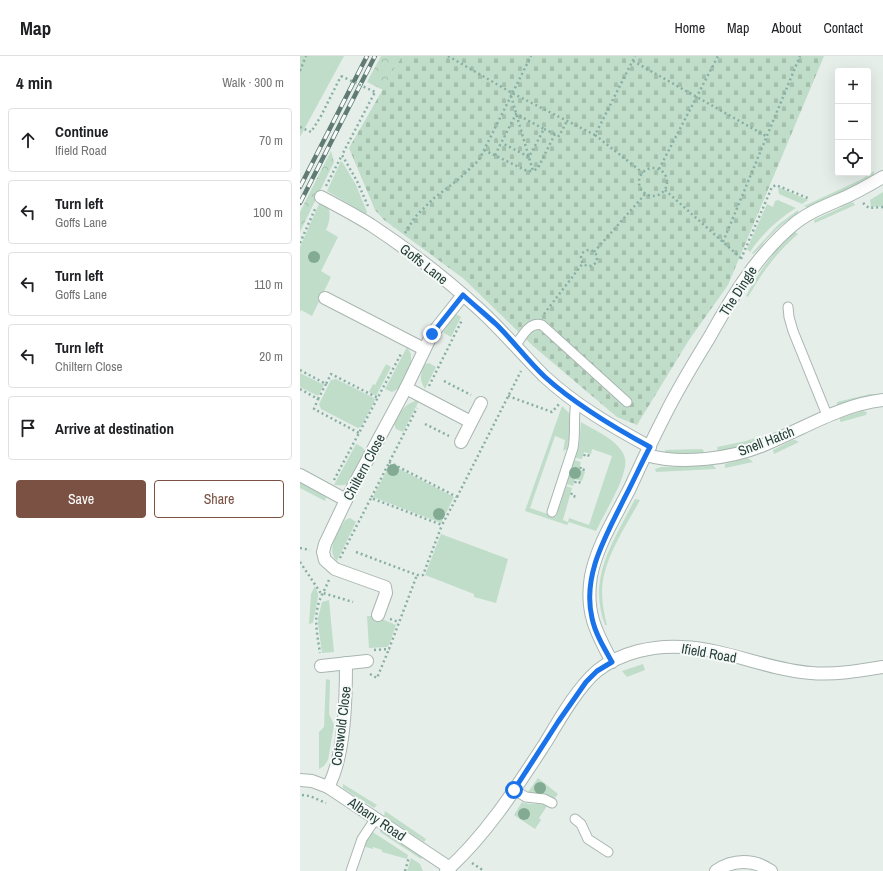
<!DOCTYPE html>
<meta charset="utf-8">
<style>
:root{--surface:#fff;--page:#f2f2f2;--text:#202124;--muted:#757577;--line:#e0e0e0;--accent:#7a5143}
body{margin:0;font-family:"Archivo Narrow",sans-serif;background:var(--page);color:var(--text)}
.controls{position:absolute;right:12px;top:12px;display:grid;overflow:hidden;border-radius:4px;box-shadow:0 4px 16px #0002}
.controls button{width:36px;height:36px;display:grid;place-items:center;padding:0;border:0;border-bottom:1px solid var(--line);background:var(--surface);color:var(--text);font:20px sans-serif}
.stop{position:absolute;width:12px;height:12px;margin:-9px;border:3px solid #1a73e8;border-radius:50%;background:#fff}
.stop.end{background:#1a73e8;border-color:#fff;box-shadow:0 1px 4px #0008}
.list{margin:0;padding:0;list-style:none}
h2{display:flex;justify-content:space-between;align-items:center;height:52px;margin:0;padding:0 16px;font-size:17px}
h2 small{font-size:13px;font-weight:400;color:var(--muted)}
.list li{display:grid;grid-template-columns:26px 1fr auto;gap:12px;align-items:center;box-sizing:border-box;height:64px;margin:0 8px 8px;padding:0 8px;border:1px solid var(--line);border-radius:4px}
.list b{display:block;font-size:15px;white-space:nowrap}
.list p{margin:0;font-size:13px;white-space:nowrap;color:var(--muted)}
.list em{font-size:13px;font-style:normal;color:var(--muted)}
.actions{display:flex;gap:8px;padding:12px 16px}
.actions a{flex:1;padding:9px 0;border:1px solid var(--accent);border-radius:4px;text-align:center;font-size:14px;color:var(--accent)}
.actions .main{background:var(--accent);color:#fff}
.icon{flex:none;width:22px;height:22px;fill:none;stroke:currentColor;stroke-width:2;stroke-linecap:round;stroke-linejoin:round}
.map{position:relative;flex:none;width:583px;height:815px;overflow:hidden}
header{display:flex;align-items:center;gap:24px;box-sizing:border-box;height:56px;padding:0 20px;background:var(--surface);border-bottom:1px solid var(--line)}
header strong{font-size:19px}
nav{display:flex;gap:22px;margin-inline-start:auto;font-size:14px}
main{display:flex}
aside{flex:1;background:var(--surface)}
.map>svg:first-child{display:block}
.green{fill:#c0ddc9}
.forest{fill:url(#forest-crowns)}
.cemetery{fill:url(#cemetery-stones)}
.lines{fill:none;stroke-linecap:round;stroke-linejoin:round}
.service-casing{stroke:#a9b6b1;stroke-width:11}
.minor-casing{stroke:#a9b6b1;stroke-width:14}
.path{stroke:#88afa4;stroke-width:2.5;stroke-dasharray:2 3;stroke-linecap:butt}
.service{stroke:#fff;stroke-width:9}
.minor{stroke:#fff;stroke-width:12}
.rail-casing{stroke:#607a74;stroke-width:4.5}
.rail{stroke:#f6faf8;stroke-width:3;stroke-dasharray:9;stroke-linecap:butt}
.path-bridge{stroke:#88afa4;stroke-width:2.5;stroke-dasharray:2 3;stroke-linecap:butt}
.tree{fill:#83ab94}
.route{stroke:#1a73e8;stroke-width:5}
.labels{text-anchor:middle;stroke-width:4;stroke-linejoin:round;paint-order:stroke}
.street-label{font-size:14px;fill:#263f39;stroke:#f6faf8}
</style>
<header>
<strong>Map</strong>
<nav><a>Home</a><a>Map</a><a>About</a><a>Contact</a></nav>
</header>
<main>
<aside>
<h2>4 min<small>Walk · 300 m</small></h2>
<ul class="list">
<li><svg class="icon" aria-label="ahead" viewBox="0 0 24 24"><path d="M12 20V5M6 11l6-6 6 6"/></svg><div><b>Continue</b><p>Ifield Road</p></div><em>70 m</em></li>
<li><svg class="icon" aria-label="left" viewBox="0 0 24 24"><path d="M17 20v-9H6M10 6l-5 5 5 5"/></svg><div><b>Turn left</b><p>Goffs Lane</p></div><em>100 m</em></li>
<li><svg class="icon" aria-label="left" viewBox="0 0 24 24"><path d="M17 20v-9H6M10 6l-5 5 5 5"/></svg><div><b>Turn left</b><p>Goffs Lane</p></div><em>110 m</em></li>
<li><svg class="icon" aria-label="left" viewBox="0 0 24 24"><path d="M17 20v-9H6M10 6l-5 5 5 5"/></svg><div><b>Turn left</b><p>Chiltern Close</p></div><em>20 m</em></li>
<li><svg class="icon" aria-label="arrive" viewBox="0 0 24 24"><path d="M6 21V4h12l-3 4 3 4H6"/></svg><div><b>Arrive at destination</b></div></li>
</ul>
<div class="actions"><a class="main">Save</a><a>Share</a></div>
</aside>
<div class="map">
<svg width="583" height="815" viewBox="0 0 583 815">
<defs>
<pattern id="forest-crowns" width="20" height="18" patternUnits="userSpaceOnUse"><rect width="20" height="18" fill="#c0ddc9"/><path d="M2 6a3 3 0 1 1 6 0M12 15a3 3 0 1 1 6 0" fill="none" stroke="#a5bfad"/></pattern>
<pattern id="cemetery-stones" width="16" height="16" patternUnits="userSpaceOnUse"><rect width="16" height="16" fill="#c0ddc9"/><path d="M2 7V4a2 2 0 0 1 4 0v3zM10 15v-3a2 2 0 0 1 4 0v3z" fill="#a5bfad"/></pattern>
</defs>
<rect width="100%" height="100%" fill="#e6eeea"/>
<g class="green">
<path d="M0,0H44L0,81Z"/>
<path d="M41,105L43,107L56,129L67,156L66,158L27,135Z"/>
<path d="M574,115V119L561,127L508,152L504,150L560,124Z"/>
<path d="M478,131L508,144L502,148L479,138Z"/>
<path d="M583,136V150L571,151L570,144Z"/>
<path d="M478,144L496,152C478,163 462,178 450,196L447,193L467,148L473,151L475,145Z"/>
<path d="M553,146L555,149L515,167L514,164Z"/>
<path d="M19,148C34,147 30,166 26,174L38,181L21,215L31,221L12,260L1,254L0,256V191Z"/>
<path d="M498,154V157C487,164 477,172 468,182C463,187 459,194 453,198L452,197L478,169Z"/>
<path d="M495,176L498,178C476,197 463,215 448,241L446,240C460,214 473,196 495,176Z"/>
<path d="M156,258L161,261L151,281L144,277L143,273L152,261Z"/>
<path d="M107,291L111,298V308L98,333L92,336L85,333Z"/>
<path d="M129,307L136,311L125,333C119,324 120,317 125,308Z"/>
<path d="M86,308L91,311L76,340L69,336L73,328L75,329Z"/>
<path d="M0,317L24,329L18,340L0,331Z"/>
<path d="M36,323L74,342L75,344L61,371L58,372L21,353L19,348L31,324Z"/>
<path d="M570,338H577V339L538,350L537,349V346Z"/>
<path d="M115,345H119L103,376L96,373L94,368C100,357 103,349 115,345Z"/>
<path d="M262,350L270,358L269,384L267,393L263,395L265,384L255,380L230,452L256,461L266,430L272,432L263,464L268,466L269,462L289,469L312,400L292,393L291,398L284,396L282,403L275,402L279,390L281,366C294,374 312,381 321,394C325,399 326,405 325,411C322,429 304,458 296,475L269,466L267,469L225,455Z"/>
<path d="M563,355L567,356L566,359L541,366L540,365V362Z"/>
<path d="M458,381L460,384L434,392L418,395L417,391L446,385Z"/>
<path d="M493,384H495L499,386L474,398L473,394Z"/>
<path d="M56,388L62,391L65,395C63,403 53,423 47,428C43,430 38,429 34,429Z"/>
<path d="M402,393L404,395L403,397L386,398L365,397V394Z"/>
<path d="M448,402L453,406L425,412V408Z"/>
<path d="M274,404L281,406L279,413L285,416L282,425L275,423L273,430L266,428Z"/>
<path d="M90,408L154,441L141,467L73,441Z"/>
<path d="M413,409L416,413L356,416L355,413L361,411Z"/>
<path d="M0,426L26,441L25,445L0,432Z"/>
<path d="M335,443L340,444C325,472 303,503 302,535C302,547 304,558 307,569H305C287,521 314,485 335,443Z"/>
<path d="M50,462L56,466L37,505C25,493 39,475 45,464Z"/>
<path d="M141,478L208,503L196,547L174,541V538L125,519Z"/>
<path d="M15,530L18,538V541L13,567L9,568L11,538Z"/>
<path d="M29,544L34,596L22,597L18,568V562L22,546Z"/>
<path d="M67,560H75L96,569L89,589L87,591L69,592Z"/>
<path d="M343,608L345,614L327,621L322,615Z"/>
<path d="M26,623L30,624L29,658L34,669L28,704L24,710L19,713V676L24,671Z"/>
<path d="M238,722L258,738L255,742L243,737L232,738L228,736Z"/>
<path d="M43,728L77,749L74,752L43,732Z"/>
<path d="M222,746C231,750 239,746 247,750L239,762L241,764L235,773L214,759Z"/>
<path d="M85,755L126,783L124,786L84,760Z"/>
<path d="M81,772L123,800L121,803L80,776Z"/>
<path d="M71,775L108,799L107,803L82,796V794L73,791V793L62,790Z"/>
<path d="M111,802L120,808L123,815H107Z"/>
</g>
<g class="forest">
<path d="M81,0H102L83,34L67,26Z"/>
<path d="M31,95L34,106L0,176V156Z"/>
</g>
<path class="cemetery" d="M102,0H524L428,229L389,284L337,369L317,361L233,290L164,223L84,164L75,154L49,92Z"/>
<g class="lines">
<g class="service-casing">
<g id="service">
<path d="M488,251L489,261L493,275L527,359"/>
<path d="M215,290C222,281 229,265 242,269L327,346"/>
<path d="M252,456L273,392C276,377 273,362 276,346"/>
<path d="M214,734L226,741L244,743L252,747"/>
<path d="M275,763L281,768L288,783L308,796"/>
<path d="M51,815L62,783L76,762"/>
</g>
</g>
<g class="minor-casing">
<g id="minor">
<path d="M21,141C38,150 55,159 71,169C109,194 145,222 179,253C202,274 222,298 244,320C275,349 313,371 350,391"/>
<path d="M25,242L124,293"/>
<path d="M106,332L171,366"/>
<path d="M161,386L181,347"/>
<path d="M346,399C381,409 432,403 466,388C505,372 540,349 583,344"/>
<path d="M0,419L46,444"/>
<path d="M78,559L86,537L85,531L35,513L25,504L23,496L25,488L46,444L106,332L132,278L163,239"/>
<path d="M312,606C296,576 285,556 291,520C297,489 316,460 330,432C341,408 352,384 364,361C377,334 393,308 409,282C432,241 456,200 493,169C508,156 528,149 546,141C559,135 571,128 583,121"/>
<path d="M21,610L67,605"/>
<path d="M0,724L12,725L28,731L150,812"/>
<path d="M28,731C45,700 46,643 46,607"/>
<path d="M146,815C187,778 216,732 246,686C259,664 278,631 297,615C321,596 354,589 383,591C427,593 468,614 511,617C535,619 559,615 583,611"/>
<path d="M416,815C433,803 454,803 471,815"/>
</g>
</g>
<g class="path">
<path d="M148,0L212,37L295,79L335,0"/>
<path d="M333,5L466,80"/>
<path d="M0,15L6,0"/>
<path d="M211,40L233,115L238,112L255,78L259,80L267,65"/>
<path d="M0,71L11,76L21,60L41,20"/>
<path d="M244,73L255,78"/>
<path d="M295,79L343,117"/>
<path d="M184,94L227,115H233"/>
<path d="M195,99L216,58L244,73L229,101L202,87"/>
<circle cx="353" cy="126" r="14"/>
<path d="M359,113L418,0"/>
<path d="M26,130L42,99"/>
<path d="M365,134L442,203"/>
<path d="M563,147L569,152L583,151"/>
<path d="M68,150L57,125L42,99L75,36"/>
<path d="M105,177L115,161L134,142L159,123L179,104L231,0"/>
<path d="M423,186L500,0"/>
<path d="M0,187L15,153"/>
<circle cx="289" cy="202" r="8"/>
<path d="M294,196L346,137"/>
<path d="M441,203L472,131L476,129L510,143"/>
<path d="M244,258L283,207"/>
<path d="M0,314L26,328L31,318L78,342"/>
<path d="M144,325L171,339"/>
<path d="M129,330L162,264"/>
<path d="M0,333L18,343L14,353L59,377"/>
<path d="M208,340L252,356L259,348"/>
<path d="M18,343L26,328"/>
<path d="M125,368L149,380"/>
<path d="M284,400L285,398L290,400"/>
<path d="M89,406L157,441L142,469L71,442L117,352"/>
<path d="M281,411L280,413L285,414"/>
<path d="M34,424L102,296"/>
<path d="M275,427L276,425L281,427"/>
<path d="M272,437L271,439L276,441"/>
<path d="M157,441L221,315"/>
<path d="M0,492L10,494"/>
<path d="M56,496L117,519H123L142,469"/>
<path d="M40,502L71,442"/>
<path d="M0,506L20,536L23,537C12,556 17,577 20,597"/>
<path d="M29,524L23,537L53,546"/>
<path d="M90,563L99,566"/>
<path d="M74,594L89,593L117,519"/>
<path d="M70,618L77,622L89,593"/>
<path d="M2,739L10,740L26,747"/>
<path d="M172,807L184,815"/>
<path d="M105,815L109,801"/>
</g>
<use href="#service" class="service"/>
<use href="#minor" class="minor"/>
<g class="rail-casing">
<g id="rail">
<path d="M0,131L67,0"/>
<path d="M0,147L75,0"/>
</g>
</g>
<use href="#rail" class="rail"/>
<path class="path-bridge" d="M41,20L75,36"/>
</g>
<g class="tree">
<circle cx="14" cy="201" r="6"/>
<circle cx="93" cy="414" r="6"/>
<circle cx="275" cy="417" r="6"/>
<circle cx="139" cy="458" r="6"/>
<circle cx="240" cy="732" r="6"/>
<circle cx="224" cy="758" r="6"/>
</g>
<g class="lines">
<path class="route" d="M132,278L163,239C174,249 186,259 197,269C214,286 228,305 245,321C276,349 313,371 350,391C341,408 333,426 324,443C306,480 282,519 292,562C295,577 304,592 312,606L297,615L286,626L258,666L214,734"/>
</g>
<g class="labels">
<g class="street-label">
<text transform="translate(124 208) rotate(38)" y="5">Goffs Lane</text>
<text transform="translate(438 235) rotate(-57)" y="5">The Dingle</text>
<text transform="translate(466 385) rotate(-21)" y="5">Snell Hatch</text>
<text transform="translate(64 411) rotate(-62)" y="5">Chiltern Close</text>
<text transform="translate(409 597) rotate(10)" y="5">Ifield Road</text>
<text transform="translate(41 670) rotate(-83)" y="5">Cotswold Close</text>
<text transform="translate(77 763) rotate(34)" y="5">Albany Road</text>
</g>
</g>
</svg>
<div class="controls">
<button>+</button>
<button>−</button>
<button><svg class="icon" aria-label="locate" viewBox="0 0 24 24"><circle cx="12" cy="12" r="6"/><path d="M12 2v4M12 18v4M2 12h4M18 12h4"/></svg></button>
</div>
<div class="stop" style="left:214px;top:734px"></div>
<div class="stop end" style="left:132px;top:278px"></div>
</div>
</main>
